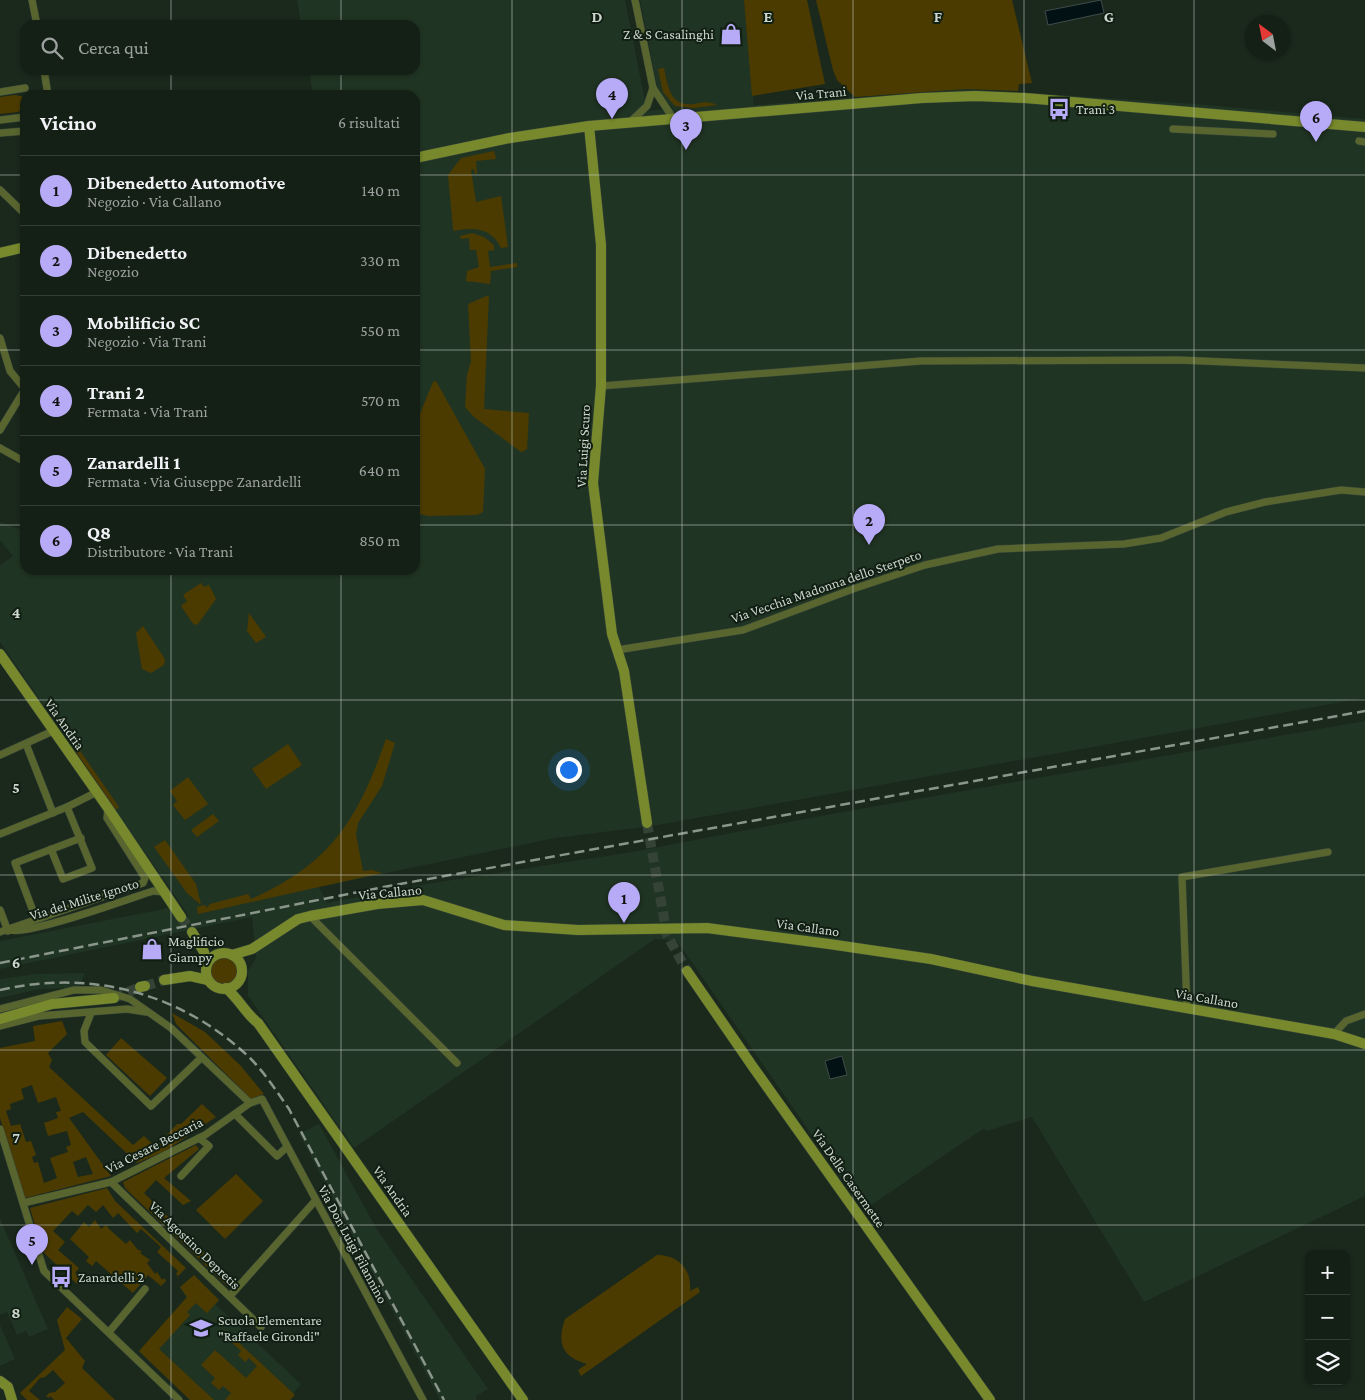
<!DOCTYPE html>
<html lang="it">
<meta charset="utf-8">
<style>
:root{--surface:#141f15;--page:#1d271e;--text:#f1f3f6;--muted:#9da2a0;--line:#333d34;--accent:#b7abf8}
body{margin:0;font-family:"Crimson Pro",serif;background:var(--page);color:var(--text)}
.controls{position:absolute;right:15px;bottom:15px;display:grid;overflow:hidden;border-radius:10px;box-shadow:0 1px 4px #0004}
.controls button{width:45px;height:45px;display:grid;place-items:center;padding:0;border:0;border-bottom:1px solid var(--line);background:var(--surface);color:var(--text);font:25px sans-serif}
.compass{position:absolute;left:1245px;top:15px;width:45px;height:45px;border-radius:50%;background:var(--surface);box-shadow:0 1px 4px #0004;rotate:328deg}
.you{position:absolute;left:568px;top:769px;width:18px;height:18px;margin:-12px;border:4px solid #fff;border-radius:50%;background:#1a73e8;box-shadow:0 0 0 8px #1a73e833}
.badge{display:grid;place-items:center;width:32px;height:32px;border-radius:50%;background:var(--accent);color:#111;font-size:16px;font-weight:700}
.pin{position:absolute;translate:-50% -41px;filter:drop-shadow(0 1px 2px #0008)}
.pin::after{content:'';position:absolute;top:26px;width:18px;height:15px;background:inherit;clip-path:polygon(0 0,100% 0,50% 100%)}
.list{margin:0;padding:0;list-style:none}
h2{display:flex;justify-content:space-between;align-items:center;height:65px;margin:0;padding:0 20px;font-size:21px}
h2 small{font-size:16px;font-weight:400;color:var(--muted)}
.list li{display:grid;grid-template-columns:32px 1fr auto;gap:15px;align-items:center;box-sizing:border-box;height:70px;padding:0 20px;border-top:1px solid var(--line)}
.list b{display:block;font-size:19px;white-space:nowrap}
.list p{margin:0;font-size:16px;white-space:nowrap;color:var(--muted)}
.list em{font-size:16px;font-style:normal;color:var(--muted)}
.icon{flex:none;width:28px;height:28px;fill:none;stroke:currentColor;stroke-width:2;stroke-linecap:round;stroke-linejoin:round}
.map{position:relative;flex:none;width:1365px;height:1400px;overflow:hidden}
.search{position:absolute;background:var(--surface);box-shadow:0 1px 4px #0004;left:20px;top:20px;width:400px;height:55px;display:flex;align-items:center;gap:12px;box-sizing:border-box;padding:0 18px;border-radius:15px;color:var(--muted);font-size:19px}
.panel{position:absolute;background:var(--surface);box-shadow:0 1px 4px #0004;left:20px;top:90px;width:400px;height:485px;border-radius:15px}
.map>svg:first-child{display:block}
.built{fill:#203423}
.green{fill:#4c3b00;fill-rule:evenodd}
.water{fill:#021113;stroke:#3f4c4b}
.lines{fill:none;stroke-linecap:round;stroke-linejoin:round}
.secondary-tunnel{stroke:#354337;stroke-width:10;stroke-dasharray:10 5;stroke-linecap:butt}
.street-casing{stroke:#374538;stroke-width:8}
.secondary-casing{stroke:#374538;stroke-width:11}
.street{stroke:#59652f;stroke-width:7}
.secondary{stroke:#77892c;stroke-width:10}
.rail{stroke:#8b968b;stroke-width:2.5;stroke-dasharray:10 5;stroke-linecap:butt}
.grid{fill:none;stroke:#cdd6cd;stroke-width:1;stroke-opacity:0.55}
.labels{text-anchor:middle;stroke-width:4;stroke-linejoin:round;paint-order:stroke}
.poi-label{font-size:14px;fill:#cdd6cd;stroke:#111f13;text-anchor:start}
.street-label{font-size:14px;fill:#cdd6cd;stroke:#111f13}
.grid-label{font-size:16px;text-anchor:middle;font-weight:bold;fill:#cdd6cd;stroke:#111f13;stroke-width:4;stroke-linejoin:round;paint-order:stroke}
</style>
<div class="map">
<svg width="1365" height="1400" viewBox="0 0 1365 1400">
<rect width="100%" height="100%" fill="#1a291c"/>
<g class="built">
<path d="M297,0H625L647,111L673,109L658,91L640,0H744L754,105L966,89L1182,103L1365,119V698L652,826L555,838L319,887L327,903L426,884L632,852L831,814L1365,721V1196L1144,1302L1032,1117L987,1131L983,1129L864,1210L677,941L655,939L354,1148L248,996V971L256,958L252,917L0,969V941L169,908L178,920L189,916L0,642V565L13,556L0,540V522L25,531V570H415V95H313L309,70H415V25H301Z"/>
<path d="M85,973L79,988L40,989L0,998V979L36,974Z"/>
<path d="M319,1124L376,1228L488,1389L476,1396L477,1400H440L299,1134Z"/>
<path d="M0,1219L48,1329L29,1337L26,1331L17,1335L7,1312L0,1315Z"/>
<path d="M194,1276L219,1300L216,1305L301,1384L288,1400H190L139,1352L187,1298L180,1288Z"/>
<path d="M0,1325L15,1359L0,1366Z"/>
</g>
<g class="green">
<path d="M744,0H807L825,84L752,96Z"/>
<path d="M816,0H1012L1032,83L1019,84L1018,91L966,89L855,97L837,80L833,70Z"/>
<path d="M664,68C668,87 670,107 694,104C703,102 710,101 717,105L693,108L675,106L663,92L658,69Z"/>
<path d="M15,95L25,97L24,108L18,112L0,114V97Z"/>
<path d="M494,151L496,159L476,161L477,174H475L474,169L471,170L476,202L501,196L508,247L501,248C492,228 473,227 454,231L453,229L448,175L461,158Z"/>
<path d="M472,233L484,237L494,245V250L488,251L490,267L517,263V267L491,271L490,284L466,281L467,271L479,267L476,250H470L469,238L461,239L460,236Z"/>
<path d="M489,295L484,409L529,413L527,449L524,451L521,452L474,417L465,407L467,375L471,361L468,304Z"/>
<path d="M436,381L485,469L483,512L477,515L427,516L415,512V426L433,382Z"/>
<path d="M201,583L204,587L209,585L216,599L198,624L194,625L181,606L187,601L183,595Z"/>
<path d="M249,613L266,637L256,643L247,631Z"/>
<path d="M143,626L165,659L164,665L151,673L142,669L136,633Z"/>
<path d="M386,739L395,743L382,786L358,823L356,835L363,871L372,870L382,873L198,914L197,907L205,905L207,908L210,904L248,894L251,899C331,864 358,819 386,739Z"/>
<path d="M288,744L302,765L266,789L252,769Z"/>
<path d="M76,745L119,807L116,810L76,752Z"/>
<path d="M188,777L208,804L185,820L173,805L177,801L170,791Z"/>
<path d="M213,814L219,821L197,837L191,830Z"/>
<path d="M165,840L196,884L201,905L187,893L154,847Z"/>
<circle cx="224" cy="971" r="13"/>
<path d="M172,1013L205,1032L240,1065L264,1094L251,1099L176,1024Z"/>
<path d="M62,1021L67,1034L48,1053L52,1060L49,1067L133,1145L144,1136L156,1147L177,1124H181L202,1104L216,1117L165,1151L137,1163L83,1112L69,1118L111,1176L25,1198L0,1118V1048L35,1041L33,1026ZM32,1085L38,1103L56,1097L61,1111L56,1112L58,1118L44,1123L48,1136L67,1131L71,1145L66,1147L68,1152L50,1158L57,1178L44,1183L38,1162L34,1163L32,1157L36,1155L31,1141L26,1142L20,1124L11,1126L6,1111L11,1109L10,1104L24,1099L21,1089ZM86,1157L93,1174L78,1177L73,1162Z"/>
<path d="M121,1038L167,1078L150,1096L106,1055Z"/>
<path d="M196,1145L199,1149L164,1178L191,1201L183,1205L156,1180L144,1193L235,1283L228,1287L125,1188L123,1182Z"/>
<path d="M236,1174L263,1201L225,1239L196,1210Z"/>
<path d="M107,1188L115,1201L186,1268L178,1276L176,1274L178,1271L157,1252L161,1247L141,1229L137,1233L118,1213L113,1218L103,1205L96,1212L88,1205L78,1216L72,1211L53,1231L65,1242L58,1250L79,1268L75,1273L82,1278L77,1284L43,1252L30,1208Z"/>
<path d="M95,1220L101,1229L106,1225L110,1230L126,1244L130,1240L138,1250L142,1251L140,1253L150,1260L147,1263L155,1274L157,1272L162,1280L164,1278L166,1281L161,1286L148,1275L133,1293L96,1261L92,1266L86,1261L89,1257L70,1239L84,1222L89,1227Z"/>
<path d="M657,1255C679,1255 692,1270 690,1291L698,1287L700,1292L581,1376L578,1370L587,1364C561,1357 557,1342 565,1319Z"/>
<path d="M194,1275L219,1300L207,1313L295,1395L290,1400H225L231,1393L223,1386L219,1390L211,1383L215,1378L201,1365L215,1350L246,1378L257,1366L249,1358L245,1362L238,1355L241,1351L225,1336L228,1333L196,1303L187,1312L190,1315L159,1349L214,1400H190L139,1351L187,1297L180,1287Z"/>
<path d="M67,1307L82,1319L66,1338L85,1361L82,1368L115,1400H54L50,1396L49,1398L46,1396L49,1393L55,1392L65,1383L53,1370L45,1377L40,1378L29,1391L40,1400H27L20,1393L65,1350L57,1320Z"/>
</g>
<g class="water">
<path d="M1101,0L1104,13L1048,25L1045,11Z"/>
<path d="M842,1056L847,1075L830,1079L825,1061Z"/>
</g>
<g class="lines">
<g class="secondary-tunnel">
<path d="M647,823L667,935L687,971"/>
<path d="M181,917L192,932"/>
<path d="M145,986L164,980"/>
<path d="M114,998L140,987"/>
</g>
<g class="street-casing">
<g id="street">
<path d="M32,0L37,25"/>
<path d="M635,0L653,88L673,118"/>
<path d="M44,70L48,95"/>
<path d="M0,92L25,88"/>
<path d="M0,120L25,117"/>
<path d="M630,122L647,106L653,88"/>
<path d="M1173,129L1273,134"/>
<path d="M0,133L25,131"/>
<path d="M1359,141L1365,142"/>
<path d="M0,190L25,214"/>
<path d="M0,338L10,371L25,389"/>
<path d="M601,386L921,361L1179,360L1365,368"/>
<path d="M0,430L25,389"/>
<path d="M0,448L25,462"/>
<path d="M617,650L743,630L853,589L925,565L998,549L1124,544L1161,538L1226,512L1265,502L1341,490L1365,492"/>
<path d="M26,744L53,813"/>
<path d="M0,755L53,731"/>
<path d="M0,834L67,807L97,792"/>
<path d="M51,849L63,879L92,868L67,807"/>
<path d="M0,910L8,931"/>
<path d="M310,916L457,1063"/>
<path d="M36,919L15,863L81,838"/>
<path d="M11,930C30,935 128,899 153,891L164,892"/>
<path d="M0,932L143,883L145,878L107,818L108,809"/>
<path d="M1187,1008L1182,877L1328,852"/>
<path d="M0,1009L74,990H101L130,999L171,1028L250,1103"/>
<path d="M91,1013L84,1031L85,1042L151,1106L201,1058"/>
<path d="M0,1026L39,1016L127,1009L146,1012"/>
<path d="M1334,1034L1346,1021L1365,1014"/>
<path d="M235,1114L277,1156L287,1147"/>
<path d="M0,1129L44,1271L179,1400"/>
<path d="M181,1176L209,1146L199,1138"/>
<path d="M111,1182L261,1327"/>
<path d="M23,1203L111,1182L205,1135L250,1103L262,1099L423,1400"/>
<path d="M230,1296L315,1201"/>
<path d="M109,1332L145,1289"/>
</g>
</g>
<g class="secondary-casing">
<g id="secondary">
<path d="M589,126L601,245V386L593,483L612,634L624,671L647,823"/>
<path d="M415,158L510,138L589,126L922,98L975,96L1025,98L1365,127"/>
<path d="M0,253L25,247"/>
<path d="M0,654L108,808L181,917"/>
<path d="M192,932L204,952L207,964"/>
<circle cx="224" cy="971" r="18"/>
<path d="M232,955L252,949L298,919L310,916L377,904L423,900L504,925L578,930L707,928L829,944L931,959L1032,981L1334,1034L1365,1044"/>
<path d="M687,971L753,1067L990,1400"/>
<path d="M164,980L190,976L208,980"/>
<path d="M140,987L145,986"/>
<path d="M226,988C240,1000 245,1013 258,1023L523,1400"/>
<path d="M0,1019L52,1004L114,998"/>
<path d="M0,1381L8,1387L12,1400"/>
</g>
</g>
<use href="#street" class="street"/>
<use href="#secondary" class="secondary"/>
<g class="rail">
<path d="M0,963L389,886L1365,711"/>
<path d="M0,990C91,969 182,993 250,1058C265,1073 277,1092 289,1109L444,1400"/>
</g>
</g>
<path class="grid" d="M171,0V25M341,0V25M512,0V1400M682,0V1400M853,0V1400M1024,0V1400M1194,0V1400M171,70V95M341,70V95M0,175H25M415,175H1365M0,350H25M415,350H1365M0,525H25M415,525H1365M171,570V1400M341,570V1400M0,700H1365M0,875H1365M0,1050H1365M0,1225H1365"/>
<defs>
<g id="shop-bare" transform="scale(1.725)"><path d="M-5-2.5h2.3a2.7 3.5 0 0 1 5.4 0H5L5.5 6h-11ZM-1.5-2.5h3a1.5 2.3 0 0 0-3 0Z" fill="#b7abf8" stroke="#111f13" stroke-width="2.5" paint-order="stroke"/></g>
<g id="bus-bare" transform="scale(1.725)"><path d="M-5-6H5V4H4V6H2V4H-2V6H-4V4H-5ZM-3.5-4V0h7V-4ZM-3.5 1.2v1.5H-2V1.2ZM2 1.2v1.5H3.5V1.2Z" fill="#b7abf8" stroke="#111f13" stroke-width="2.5" paint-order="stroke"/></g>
<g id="school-bare" transform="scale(1.725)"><path d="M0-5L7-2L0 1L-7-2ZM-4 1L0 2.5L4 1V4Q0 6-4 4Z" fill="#b7abf8" stroke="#111f13" stroke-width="2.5" paint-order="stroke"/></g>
</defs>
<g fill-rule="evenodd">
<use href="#shop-bare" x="731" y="34"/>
<use href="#bus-bare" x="1059" y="109"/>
<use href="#shop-bare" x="152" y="949"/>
<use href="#bus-bare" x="61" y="1277"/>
<use href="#school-bare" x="201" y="1328"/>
</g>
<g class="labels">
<g class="poi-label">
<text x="714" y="39" text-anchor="end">Z &amp; S Casalinghi</text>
<text x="1076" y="114">Trani 3</text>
<text x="168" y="946">Maglificio<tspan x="168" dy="16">Giampy</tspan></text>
<text x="78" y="1282">Zanardelli 2</text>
<text x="218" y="1325">Scuola Elementare<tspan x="218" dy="16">"Raffaele Girondi"</tspan></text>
</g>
<g class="street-label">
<text transform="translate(821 93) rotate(-5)" y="5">Via Trani</text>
<text transform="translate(583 446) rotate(-87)" y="5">Via Luigi Scuro</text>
<text transform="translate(826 586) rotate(-19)" y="5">Via Vecchia Madonna dello Sterpeto</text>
<text transform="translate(65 724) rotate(55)" y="5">Via Andria</text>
<text transform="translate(390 892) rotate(-5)" y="5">Via Callano</text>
<text transform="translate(84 899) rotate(-17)" y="5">Via del Milite Ignoto</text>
<text transform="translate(808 927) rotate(8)" y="5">Via Callano</text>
<text transform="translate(1207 998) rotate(10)" y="5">Via Callano</text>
<text transform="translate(154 1145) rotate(-27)" y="5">Via Cesare Beccaria</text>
<text transform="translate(849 1178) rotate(55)" y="5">Via Delle Casermette</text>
<text transform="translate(393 1191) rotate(55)" y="5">Via Andria</text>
<text transform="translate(353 1244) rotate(62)" y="5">Via Don Luigi Filannino</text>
<text transform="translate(195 1245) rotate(44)" y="5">Via Agostino Depretis</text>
</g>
</g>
<g class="grid-label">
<text x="597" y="22">D</text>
<text x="768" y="22">E</text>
<text x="938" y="22">F</text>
<text x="1109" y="22">G</text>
<text x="16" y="618">4</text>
<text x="16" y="793">5</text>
<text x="16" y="968">6</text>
<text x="16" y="1143">7</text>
<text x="16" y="1318">8</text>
</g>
</svg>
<div class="controls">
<button>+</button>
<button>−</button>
<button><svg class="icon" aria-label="layers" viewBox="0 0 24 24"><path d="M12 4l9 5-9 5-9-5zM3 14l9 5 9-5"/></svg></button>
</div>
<svg class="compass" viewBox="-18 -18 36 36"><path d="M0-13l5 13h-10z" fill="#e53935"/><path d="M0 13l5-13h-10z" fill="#9da2a0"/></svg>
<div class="you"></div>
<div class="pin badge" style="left:624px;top:923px">1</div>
<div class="pin badge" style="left:869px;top:545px">2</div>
<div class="pin badge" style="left:686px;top:150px">3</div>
<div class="pin badge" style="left:612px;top:119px">4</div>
<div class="pin badge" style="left:32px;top:1265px">5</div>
<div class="pin badge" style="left:1316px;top:142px">6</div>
<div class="search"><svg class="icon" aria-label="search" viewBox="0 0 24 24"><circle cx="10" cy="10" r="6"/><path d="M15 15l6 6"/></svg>Cerca qui</div>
<section class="panel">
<h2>Vicino<small>6 risultati</small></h2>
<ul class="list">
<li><span class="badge">1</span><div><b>Dibenedetto Automotive</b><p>Negozio · Via Callano</p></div><em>140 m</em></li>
<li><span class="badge">2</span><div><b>Dibenedetto</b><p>Negozio</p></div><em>330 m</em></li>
<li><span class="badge">3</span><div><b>Mobilificio SC</b><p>Negozio · Via Trani</p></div><em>550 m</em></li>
<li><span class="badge">4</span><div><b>Trani 2</b><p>Fermata · Via Trani</p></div><em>570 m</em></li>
<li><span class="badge">5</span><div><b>Zanardelli 1</b><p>Fermata · Via Giuseppe Zanardelli</p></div><em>640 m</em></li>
<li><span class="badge">6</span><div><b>Q8</b><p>Distributore · Via Trani</p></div><em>850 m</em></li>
</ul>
</section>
</div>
